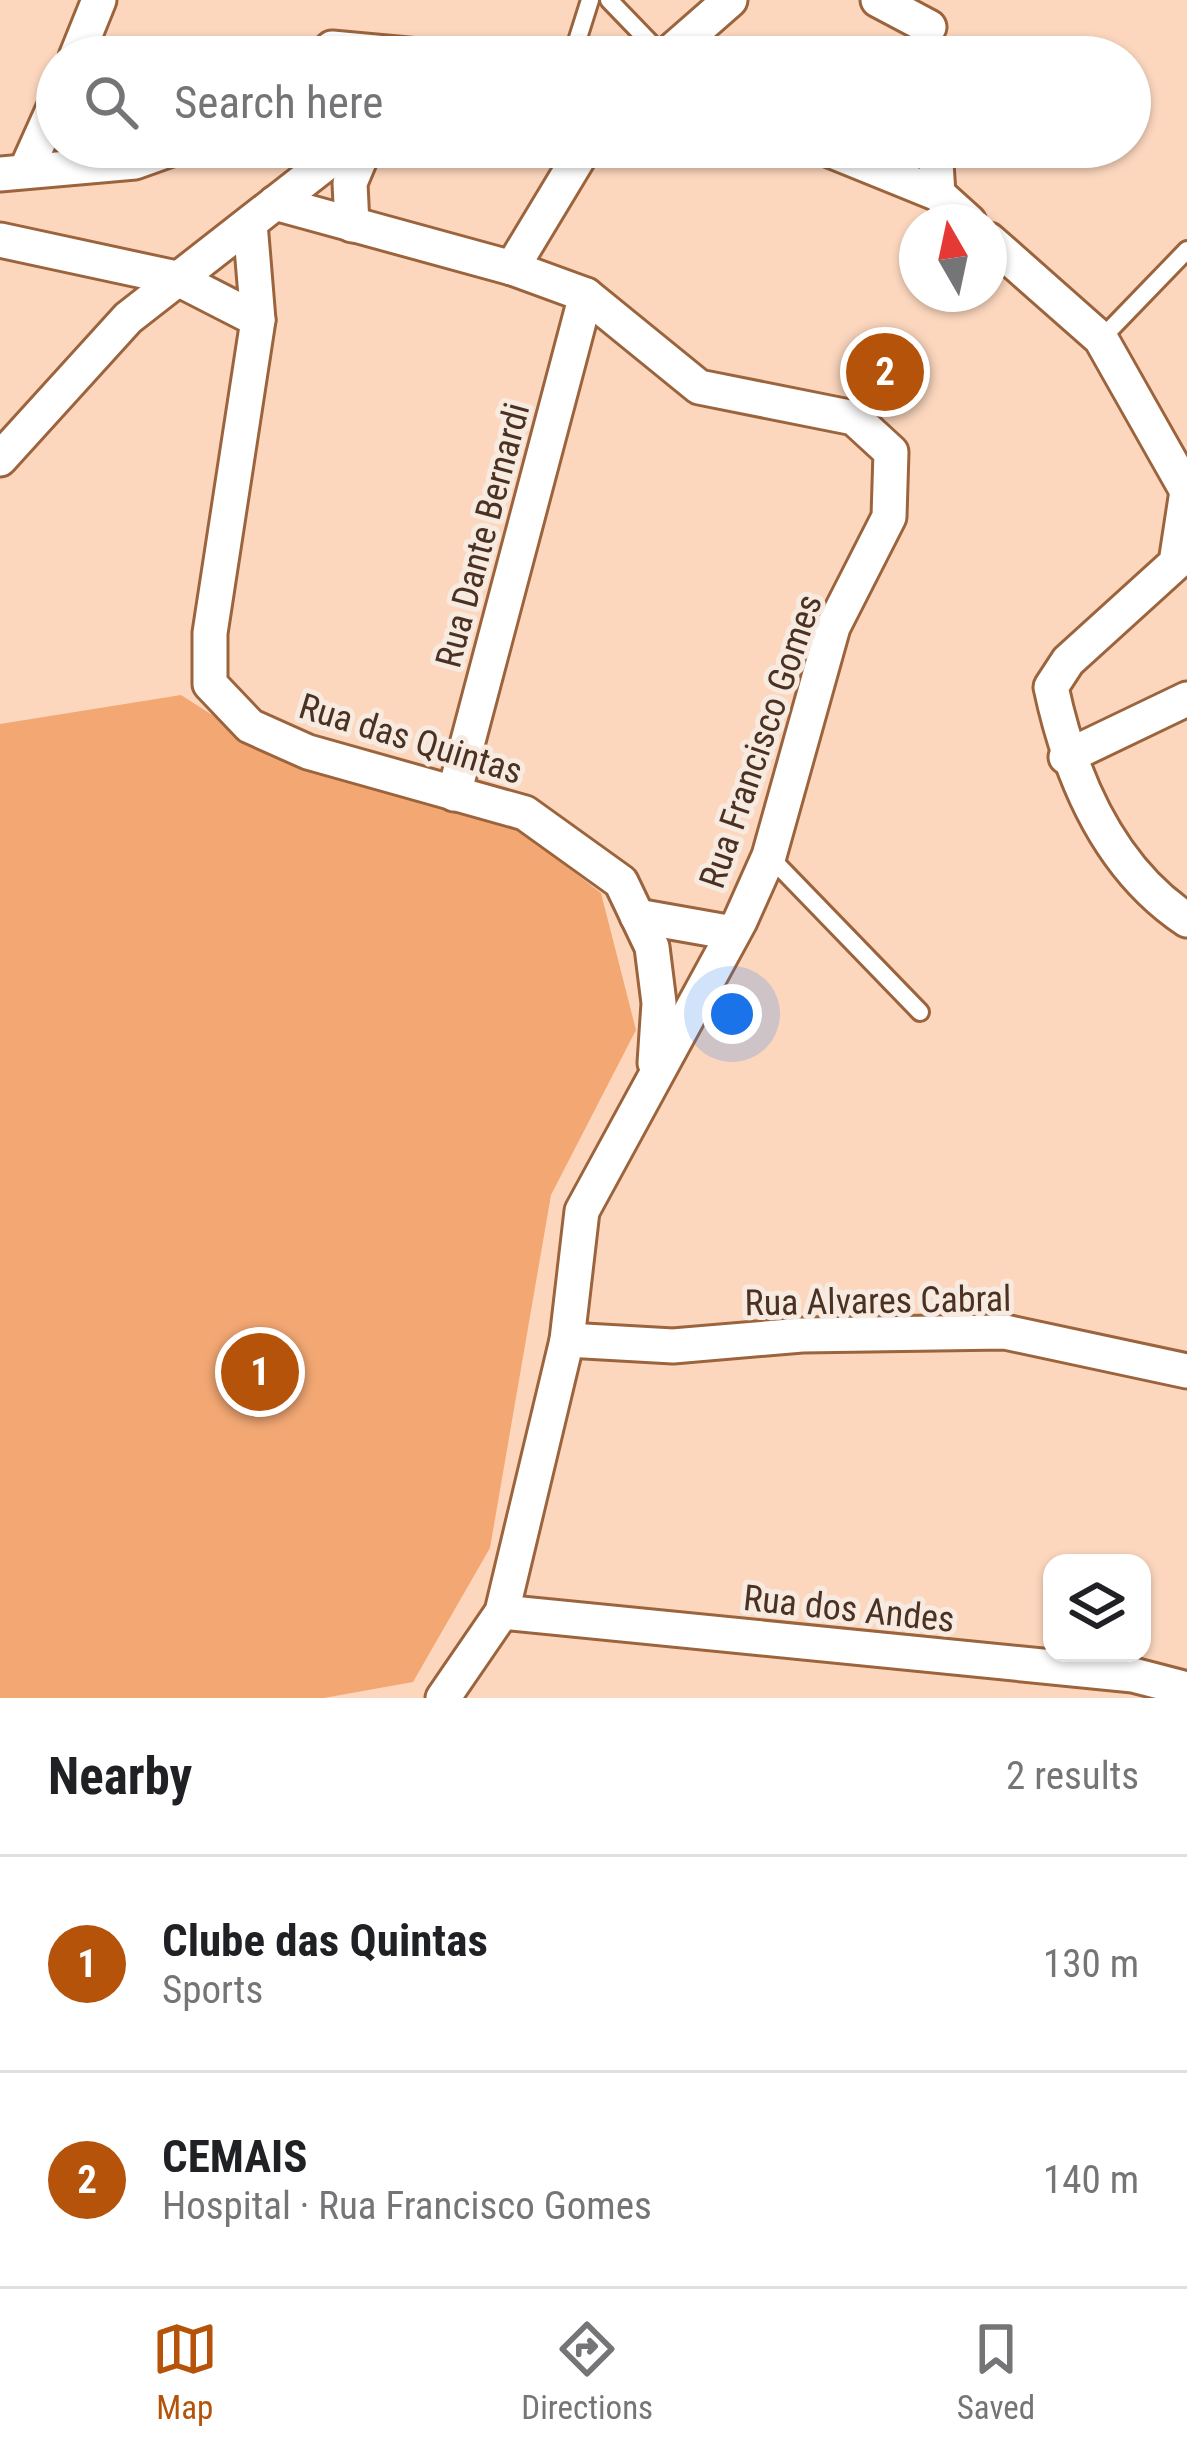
<!DOCTYPE html>
<meta charset="utf-8">
<style>
:root{--surface:#fff;--page:#f6f6f6;--text:#202124;--muted:#757577;--line:#e0e0e0;--accent:#b45309}
body{margin:0;font-family:"Roboto Condensed",sans-serif;background:var(--page);color:var(--text)}
.controls{position:absolute;right:36px;bottom:36px;display:grid;overflow:hidden;border-radius:24px;box-shadow:0 3px 9px #0004}
.controls button{width:108px;height:108px;display:grid;place-items:center;padding:0;border:0;border-bottom:3px solid var(--line);background:var(--surface);color:var(--text);font:60px sans-serif}
.compass{position:absolute;left:899px;top:204px;width:108px;height:108px;border-radius:50%;background:var(--surface);box-shadow:0 3px 9px #0004;rotate:351deg}
.you{position:absolute;left:732px;top:1014px;width:42px;height:42px;margin:-30px;border:9px solid #fff;border-radius:50%;background:#1a73e8;box-shadow:0 0 0 18px #1a73e833}
.badge{display:grid;place-items:center;width:78px;height:78px;border-radius:50%;background:var(--accent);color:#fff;font-size:39px;font-weight:700}
.pin{position:absolute;translate:-50% -50%;border:6px solid #fff;box-shadow:0 3px 12px #0006}
.list{margin:0;padding:0;list-style:none}
h2{display:flex;justify-content:space-between;align-items:center;height:156px;margin:0;padding:0 48px;font-size:51px}
h2 small{font-size:39px;font-weight:400;color:var(--muted)}
.list li{display:grid;grid-template-columns:78px 1fr auto;gap:36px;align-items:center;box-sizing:border-box;height:216px;padding:0 48px;border-top:3px solid var(--line)}
.list b{display:block;font-size:45px;white-space:nowrap}
.list p{margin:0;font-size:39px;white-space:nowrap;color:var(--muted)}
.list em{font-size:39px;font-style:normal;color:var(--muted)}
.icon{flex:none;width:66px;height:66px;fill:none;stroke:currentColor;stroke-width:2;stroke-linecap:round;stroke-linejoin:round}
.map{position:relative;flex:none;width:1187px;height:1698px;overflow:hidden}
.search{position:absolute;background:var(--surface);box-shadow:0 3px 9px #0004;left:36px;right:36px;top:36px;height:132px;display:flex;align-items:center;gap:30px;box-sizing:border-box;padding:0 42px;border-radius:66px;color:var(--muted);font-size:45px}
.sheet{height:588px;background:var(--surface)}
nav{display:flex;justify-content:space-around;align-items:center;box-sizing:border-box;height:168px;border-top:3px solid var(--line);background:var(--surface);font-size:33px;color:var(--muted)}
nav a{display:grid;justify-items:center;gap:6px}
nav .on{color:var(--accent)}
.map>svg:first-child{display:block}
.green{fill:#f3a874}
.lines{fill:none;stroke-linecap:round;stroke-linejoin:round}
.service-casing{stroke:#9b643c;stroke-width:22}
.minor-casing{stroke:#9b643c;stroke-width:39}
.service{stroke:#fff;stroke-width:16}
.minor{stroke:#fff;stroke-width:33}
.labels{text-anchor:middle;stroke-width:10;stroke-linejoin:round;paint-order:stroke}
.street-label{font-size:36px;fill:#4a3121;stroke:#f7eae1}
</style>
<div class="map">
<svg width="1187" height="1698" viewBox="0 0 1187 1698">
<rect width="100%" height="100%" fill="#fcd7be"/>
<path class="green" d="M181,695L291,765L513,825L601,893L636,1030L551,1195L490,1548L413,1682L324,1698H0V724Z"/>
<g class="lines">
<g class="service-casing">
<g id="service">
<path d="M609,0L664,57"/>
<path d="M572,57L590,0"/>
<path d="M1101,339L1187,250"/>
<path d="M769,856L920,1012"/>
</g>
</g>
<g class="minor-casing">
<g id="minor">
<path d="M878,0L929,27"/>
<path d="M76,57L99,0"/>
<path d="M322,57L332,48L430,57"/>
<path d="M665,57L730,0"/>
<path d="M822,147L938,194L969,222"/>
<path d="M935,147L938,194"/>
<path d="M26,170L57,101"/>
<path d="M0,174L135,162L177,147"/>
<path d="M275,203L512,268L586,295L699,387L854,418L891,452L889,517L833,627L769,856L740,921L582,1211L567,1340L502,1612L443,1698"/>
<path d="M250,223L258,320L210,633V684L250,726L308,752L525,813L621,882L652,947L659,1003L655,1063"/>
<path d="M352,225L350,183L365,147"/>
<path d="M0,240L176,278L258,320"/>
<path d="M989,240L1101,339L1187,491"/>
<path d="M512,268L585,147"/>
<path d="M0,459L128,318L347,147"/>
<path d="M1187,491L1176,563L1068,661L1051,687C1070,776 1109,868 1187,920"/>
<path d="M1066,757L1187,699"/>
<path d="M454,794L586,295"/>
<path d="M637,916L733,933"/>
<path d="M567,1340L673,1346L802,1335L1005,1332L1187,1371"/>
<path d="M502,1612L1133,1675L1187,1689"/>
</g>
</g>
<use href="#service" class="service"/>
<use href="#minor" class="minor"/>
</g>
<g class="labels">
<g class="street-label">
<text transform="translate(482 535) rotate(-75)" y="13">Rua Dante Bernardi</text>
<text transform="translate(411 738) rotate(17)" y="13">Rua das Quintas</text>
<text transform="translate(760 741) rotate(-71)" y="13">Rua Francisco Gomes</text>
<text transform="translate(878 1300) rotate(-1)" y="13">Rua Alvares Cabral</text>
<text transform="translate(849 1608) rotate(6)" y="13">Rua dos Andes</text>
</g>
</g>
</svg>
<div class="controls">
<button><svg class="icon" aria-label="layers" viewBox="0 0 24 24"><path d="M12 4l9 5-9 5-9-5zM3 14l9 5 9-5"/></svg></button>
</div>
<svg class="compass" viewBox="-18 -18 36 36"><path d="M0-13l5 13h-10z" fill="#e53935"/><path d="M0 13l5-13h-10z" fill="#757577"/></svg>
<div class="you"></div>
<div class="pin badge" style="left:260px;top:1372px">1</div>
<div class="pin badge" style="left:885px;top:372px">2</div>
<div class="search"><svg class="icon" aria-label="search" viewBox="0 0 24 24"><circle cx="10" cy="10" r="6"/><path d="M15 15l6 6"/></svg>Search here</div>
</div>
<section class="sheet">
<h2>Nearby<small>2 results</small></h2>
<ul class="list">
<li><span class="badge">1</span><div><b>Clube das Quintas</b><p>Sports</p></div><em>130 m</em></li>
<li><span class="badge">2</span><div><b>CEMAIS</b><p>Hospital · Rua Francisco Gomes</p></div><em>140 m</em></li>
</ul>
</section>
<nav>
<a class="on"><svg class="icon" aria-label="map" viewBox="0 0 24 24"><path d="M3 6l6-2 6 2 6-2v14l-6 2-6-2-6 2zM9 4v14M15 6v14"/></svg>Map</a>
<a><svg class="icon" aria-label="directions" viewBox="0 0 24 24"><path d="M12 3l9 9-9 9-9-9zM9 14v-3h6M13 9l2 2-2 2"/></svg>Directions</a>
<a><svg class="icon" aria-label="saved" viewBox="0 0 24 24"><path d="M7 4h10v16l-5-4-5 4z"/></svg>Saved</a>
</nav>
